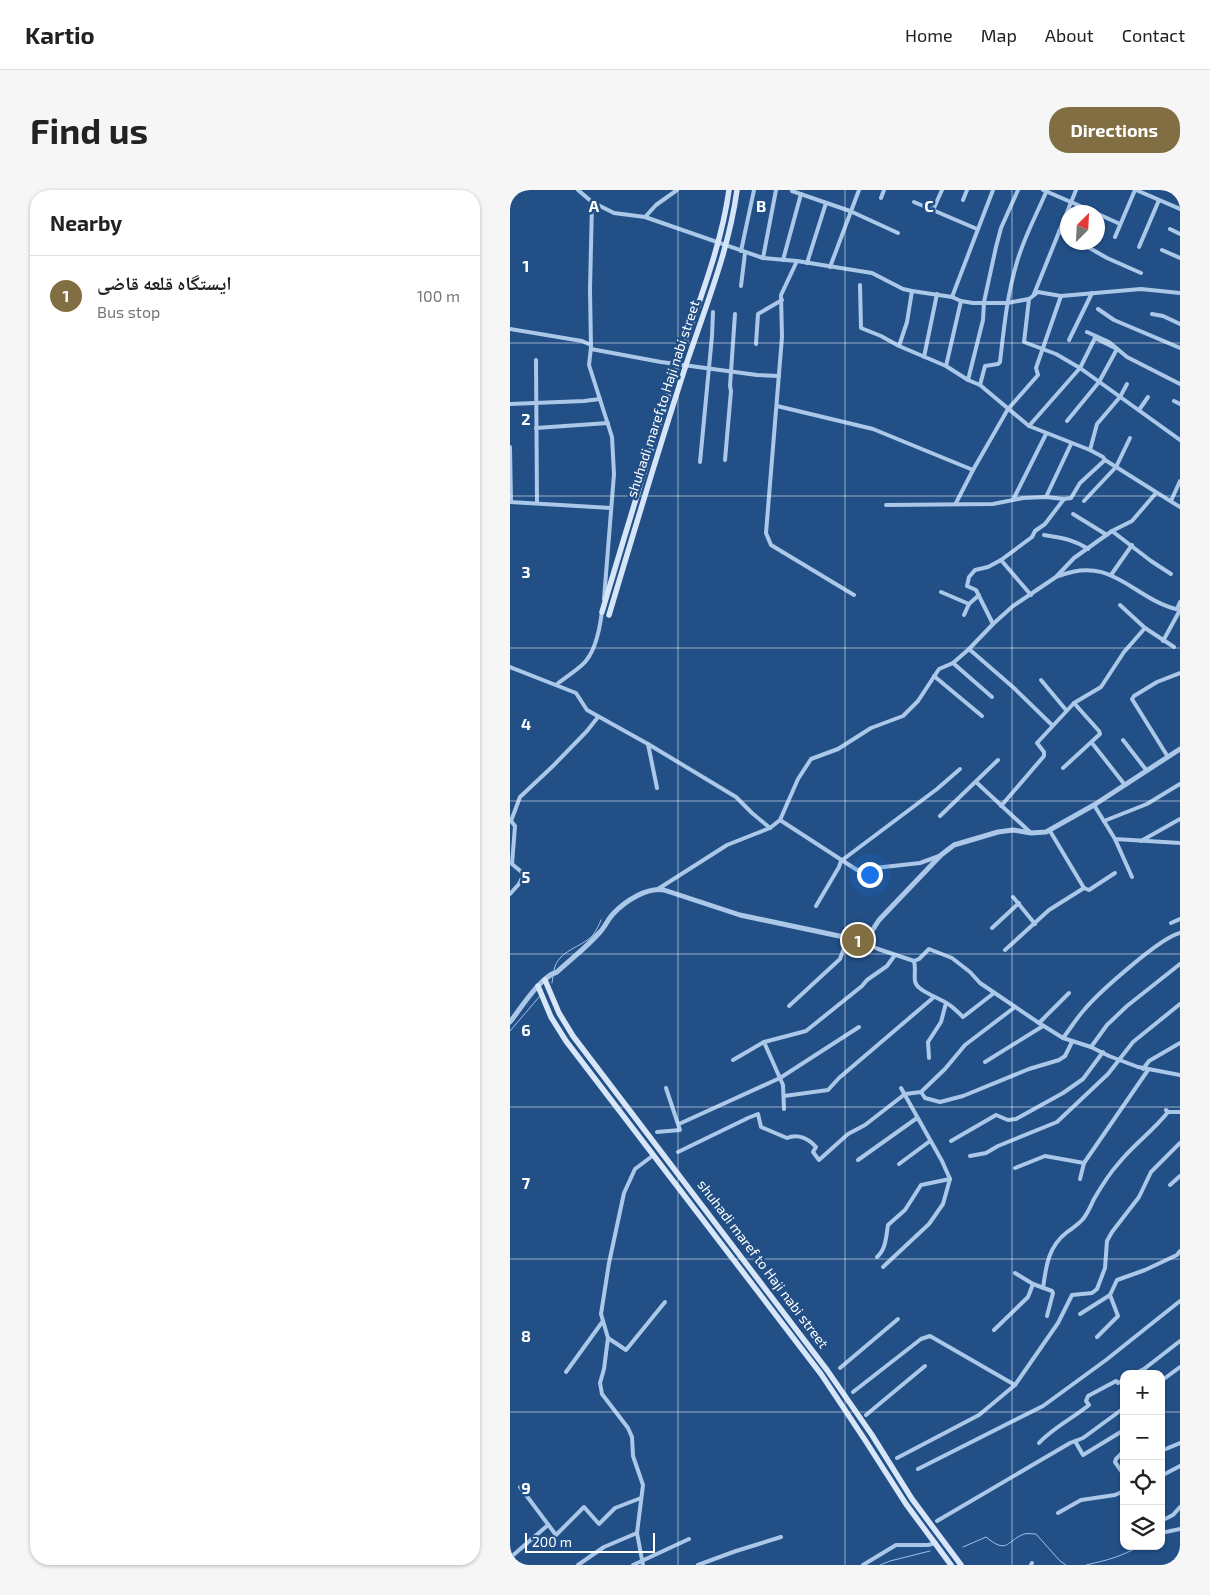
<!DOCTYPE html>
<meta charset="utf-8">
<style>
:root{--surface:#fff;--page:#f6f6f6;--text:#222;--muted:#767676;--line:#e0e0e0;--accent:#816e43}
body{margin:0;font-family:"Exo 2","Noto Naskh Arabic",sans-serif;background:var(--page);color:var(--text)}
.controls{position:absolute;right:15px;bottom:15px;display:grid;overflow:hidden;border-radius:10px;box-shadow:0 1px 4px #0004}
.controls button{width:45px;height:45px;display:grid;place-items:center;padding:0;border:0;border-bottom:1px solid var(--line);background:var(--surface);color:var(--text);font:25px sans-serif}
.compass{position:absolute;left:550px;top:15px;width:45px;height:45px;border-radius:50%;background:var(--surface);box-shadow:0 1px 4px #0004;rotate:24deg}
.scale{position:absolute;left:15px;bottom:12px;width:130px;box-sizing:border-box;padding-left:5px;border:2px solid #fff;border-top:0;font-size:14px;line-height:18px;white-space:nowrap;color:#fff;-webkit-text-stroke:4px #214f86;paint-order:stroke}
.you{position:absolute;left:359px;top:684px;width:18px;height:18px;margin:-12px;border:4px solid #fff;border-radius:50%;background:#1a73e8;box-shadow:0 0 0 8px #1a73e833}
.badge{display:grid;place-items:center;width:32px;height:32px;border-radius:50%;background:var(--accent);color:#fff;font-size:16px;font-weight:700}
.pin{position:absolute;translate:-50% -50%;border:2px solid #fff;box-shadow:0 1px 5px #0006}
.list{margin:0;padding:0;list-style:none}
h2{display:flex;justify-content:space-between;align-items:center;height:65px;margin:0;padding:0 20px;font-size:21px}
h2 small{font-size:16px;font-weight:400;color:var(--muted)}
.list li{display:grid;grid-template-columns:32px 1fr auto;gap:15px;align-items:center;box-sizing:border-box;height:80px;padding:0 20px;border-top:1px solid var(--line)}
.list b{display:block;font-size:19px;white-space:nowrap}
.list p{margin:0;font-size:16px;white-space:nowrap;color:var(--muted)}
.list em{font-size:16px;font-style:normal;color:var(--muted)}
.icon{flex:none;width:28px;height:28px;fill:none;stroke:currentColor;stroke-width:2;stroke-linecap:round;stroke-linejoin:round}
.map{position:relative;flex:none;width:670px;height:1375px;overflow:hidden;border-radius:20px}
header{display:flex;align-items:center;gap:30px;box-sizing:border-box;height:70px;padding:0 25px;background:var(--surface);border-bottom:1px solid var(--line)}
header strong{font-size:24px}
nav{display:flex;gap:28px;margin-inline-start:auto;font-size:18px}
.intro{display:flex;align-items:center;justify-content:space-between;box-sizing:border-box;height:120px;padding:0 30px}
h1{margin:0;font-size:35px}
.button{padding:12px 22px;border-radius:20px;background:var(--accent);color:#fff;font-size:18px;font-weight:700}
main{display:flex;gap:30px;padding:0 30px}
aside{flex:1;background:var(--surface);border-radius:20px;box-shadow:0 1px 4px #0004}
.map>svg:first-child{display:block}
.lines{fill:none;stroke-linecap:round;stroke-linejoin:round}
.stream{stroke:#9fc3ea;stroke-width:1}
.minor{stroke:#abc8e9;stroke-width:4}
.tertiary{stroke:#abc8e9;stroke-width:5}
.secondary{stroke:#d6e5f7;stroke-width:5.5}
.grid{fill:none;stroke:#fff;stroke-width:1;stroke-opacity:0.55}
.labels{text-anchor:middle;stroke-width:5;stroke-linejoin:round;paint-order:stroke}
.street-label{font-size:14px;fill:#fff;stroke:#214f86}
.grid-label{font-size:16px;text-anchor:middle;font-weight:bold;fill:#fff;stroke:#214f86;stroke-width:5;stroke-linejoin:round;paint-order:stroke}
</style>
<header>
<strong>Kartio</strong>
<nav><a>Home</a><a>Map</a><a>About</a><a>Contact</a></nav>
</header>
<div class="intro"><h1>Find us</h1><a class="button">Directions</a></div>
<main>
<aside>
<h2>Nearby<small></small></h2>
<ul class="list">
<li><span class="badge">1</span><div><b>ایستگاه قلعه قاضی</b><p>Bus stop</p></div><em>100 m</em></li>
</ul>
</aside>
<div class="map">
<svg width="670" height="1375" viewBox="0 0 670 1375">
<rect width="100%" height="100%" fill="#214f86"/>
<g class="lines">
<g class="stream">
<path d="M44,780C48,760 71,758 83,745C86,741 89,735 91,730"/>
<path d="M42,793L43,786"/>
<path d="M0,841L30,806"/>
<path d="M453,1357L476,1347C498,1365 496,1351 514,1344C518,1343 523,1344 526,1344L550,1371L556,1375"/>
<path d="M370,1375L380,1371L420,1361"/>
<path d="M576,1375C598,1370 610,1367 630,1356"/>
</g>
<g class="minor">
<path d="M68,0L82,12L80,100L81,157L79,175L102,247L104,284L94,409"/>
<path d="M282,0V1L340,21L388,43"/>
<path d="M533,0L584,22"/>
<path d="M626,0L670,19"/>
<path d="M371,8L374,0"/>
<path d="M453,10L457,0"/>
<path d="M82,12L104,23L135,27L253,68L287,71L362,83L393,99L402,101L442,107L451,111L463,113H497L519,109L528,102L551,106L631,99L670,103"/>
<path d="M404,12L467,39"/>
<path d="M423,20L432,0"/>
<path d="M588,24L610,34"/>
<path d="M135,27L146,15L167,0"/>
<path d="M660,39L670,44"/>
<path d="M549,41L558,46"/>
<path d="M605,47L625,0"/>
<path d="M569,52L597,68L631,83"/>
<path d="M629,57L649,10"/>
<path d="M652,60L670,68"/>
<path d="M231,61L244,0"/>
<path d="M253,68L266,0"/>
<path d="M273,70L291,4"/>
<path d="M287,71L271,105L272,147L256,343L261,355L344,405"/>
<path d="M297,73L316,13"/>
<path d="M320,77L349,0"/>
<path d="M350,95L351,138L371,146L389,156L436,176L458,190L470,195L519,236L580,260L593,267L595,270L670,317"/>
<path d="M231,96L235,63"/>
<path d="M524,104L566,0"/>
<path d="M442,107L483,0"/>
<path d="M519,109L514,152L546,164L570,178L670,250"/>
<path d="M588,119L604,130L670,158"/>
<path d="M642,124L653,126L670,134"/>
<path d="M0,139L72,151L81,155"/>
<path d="M577,142L599,152L617,167L670,194"/>
<path d="M559,150L582,103"/>
<path d="M246,154L248,124L272,110"/>
<path d="M389,156L397,132L402,101"/>
<path d="M81,159L151,172L247,185L269,186"/>
<path d="M414,167L427,104"/>
<path d="M26,170L27,313"/>
<path d="M436,176L451,111"/>
<path d="M458,190L473,130L474,112L486,57L491,38L508,0"/>
<path d="M470,195L475,176L488,174L490,172C494,138 497,105 507,72C514,47 527,24 537,0"/>
<path d="M664,211L670,214"/>
<path d="M0,214L74,211L90,209"/>
<path d="M267,216L363,239L463,280"/>
<path d="M629,220L638,207"/>
<path d="M519,236L570,178L585,148L607,159L589,192L557,231"/>
<path d="M26,238L98,233"/>
<path d="M0,257L1,312"/>
<path d="M580,260L587,234L610,207L617,194"/>
<path d="M215,270L221,201L220,196L225,124"/>
<path d="M190,272L202,146L203,122"/>
<path d="M536,307L561,254"/>
<path d="M503,310L536,244"/>
<path d="M574,311L606,277L620,248"/>
<path d="M661,311L670,291"/>
<path d="M0,312L101,318"/>
<path d="M446,313L463,280L498,219L528,185L526,178L551,106"/>
<path d="M376,315L483,314L513,308L536,307L554,309L561,308L570,293L595,270"/>
<path d="M563,324L597,345"/>
<path d="M602,341L641,371L661,384"/>
<path d="M534,345C550,348 564,349 578,359"/>
<path d="M491,370L521,405"/>
<path d="M601,385L622,355"/>
<path d="M549,386C603,364 623,410 670,420"/>
<path d="M431,402L459,414"/>
<path d="M610,415L635,438L664,457"/>
<path d="M667,419L670,412"/>
<path d="M454,425L459,414L469,405"/>
<path d="M483,434L466,400L457,396L459,387L465,380L478,377L491,370L522,347L525,341L535,334L554,309"/>
<path d="M653,451L670,420"/>
<path d="M459,459L504,498L542,535"/>
<path d="M443,473L482,507"/>
<path d="M0,477L66,503L77,520L138,554L226,607L242,623L260,638"/>
<path d="M424,486L472,526"/>
<path d="M531,490L556,520"/>
<path d="M47,494C55,488 64,482 72,475C86,463 90,438 92,421"/>
<path d="M613,550L637,581"/>
<path d="M582,553L615,595"/>
<path d="M138,554L147,598"/>
<path d="M658,567L622,509L624,506L647,492L670,483"/>
<path d="M553,578L590,544L589,541L564,513"/>
<path d="M466,592L521,643"/>
<path d="M584,615L605,649L670,653"/>
<path d="M491,616L534,566V562L527,553L564,513L591,497L614,462L635,438"/>
<path d="M430,626L488,570"/>
<path d="M270,630L347,680L410,673L429,666"/>
<path d="M594,631L637,614L670,594"/>
<path d="M540,641L574,698L579,700L605,683"/>
<path d="M605,649L622,687"/>
<path d="M631,651L670,629"/>
<path d="M148,699L217,655L260,638L270,630L288,589L301,569L328,559L361,538L393,526L408,511L429,479L443,473L459,459L483,434L503,416L546,387L564,368L602,341L622,331L646,303"/>
<path d="M0,704L9,694L14,684L2,674L5,636L1,631L10,607L43,576L77,541L88,527"/>
<path d="M503,707L525,734"/>
<path d="M306,716L329,677L331,671L427,599L450,579"/>
<path d="M661,733L670,729"/>
<path d="M482,738L509,713"/>
<path d="M349,750L368,759L404,771L409,769L419,759L442,768L460,782L470,793L529,833L553,848L581,857L599,866L628,877L670,885"/>
<path d="M495,760L539,720L574,698"/>
<path d="M404,771C406,779 404,784 405,791C406,801 430,808 438,814C443,817 448,822 453,827L484,803"/>
<path d="M279,816L330,769L338,747"/>
<path d="M529,833L559,803"/>
<path d="M553,848C560,839 566,829 574,820C588,803 651,747 670,743"/>
<path d="M254,852L273,895L274,919"/>
<path d="M581,857L597,835L617,816L670,774"/>
<path d="M419,868L418,852L431,832L436,813"/>
<path d="M223,870L254,852L296,841L352,796L357,790L377,776L385,765"/>
<path d="M475,872L533,836"/>
<path d="M633,879L639,871L670,853"/>
<path d="M411,902L415,908L430,912L453,906L519,879L549,870L555,866L562,852"/>
<path d="M274,906L318,900L329,888L424,807"/>
<path d="M656,920L658,922H670"/>
<path d="M169,934L270,888L349,837"/>
<path d="M147,942L170,940L156,898"/>
<path d="M441,951L486,925L498,930L506,929L553,903L573,889L593,862"/>
<path d="M168,962L238,928L248,924L251,937L277,948C288,943 299,949 306,957L303,962L309,970L338,944L355,935L395,904L411,902L435,879L455,855L505,817"/>
<path d="M460,966L476,963L488,956L547,932L598,884L623,852L670,814"/>
<path d="M348,970L407,928"/>
<path d="M389,974L420,951"/>
<path d="M505,978L535,966L574,973"/>
<path d="M570,989L574,973L638,880"/>
<path d="M660,995L670,986"/>
<path d="M367,1067C376,1059 376,1047 378,1035L395,1020L411,995L440,989"/>
<path d="M373,1077L419,1034L433,1014L440,989L432,971L391,898"/>
<path d="M505,1083L523,1094L542,1101L543,1103L537,1126"/>
<path d="M533,1098C536,1077 538,1057 556,1043C562,1038 568,1035 573,1029C578,1023 581,1015 584,1009C591,997 599,984 608,974C623,955 643,941 658,922"/>
<path d="M570,1124L600,1105"/>
<path d="M484,1140L518,1107L523,1094"/>
<path d="M587,1147L608,1126L600,1105L607,1090L635,1080L667,1065L670,1061"/>
<path d="M98,1148L116,1160L155,1112"/>
<path d="M330,1178L388,1129"/>
<path d="M56,1182L93,1131"/>
<path d="M624,1184L634,1179L670,1151"/>
<path d="M651,1191L670,1177"/>
<path d="M343,1202L411,1149L420,1146L505,1195"/>
<path d="M356,1225L415,1176"/>
<path d="M565,1251L573,1265L614,1240"/>
<path d="M529,1253C543,1238 563,1228 579,1215L576,1211L578,1206L606,1191L608,1193L614,1190"/>
<path d="M614,1261L606,1269L605,1272L614,1285"/>
<path d="M651,1261L670,1253"/>
<path d="M387,1268L469,1225L505,1195L548,1133L562,1105L582,1103L587,1099L595,1078L597,1051L602,1042L629,1007L641,982L670,953"/>
<path d="M408,1279L533,1216L596,1170L670,1111"/>
<path d="M651,1286L670,1276"/>
<path d="M10,1297L46,1345L74,1317L89,1334L105,1318L131,1308"/>
<path d="M548,1323L571,1310L605,1305L614,1301"/>
<path d="M427,1331L560,1253L573,1248L614,1218"/>
<path d="M651,1331L663,1325L670,1317"/>
<path d="M651,1343L670,1339"/>
<path d="M623,1358L625,1356"/>
<path d="M6,1375L1,1367L38,1335"/>
<path d="M68,1375L94,1357L127,1343"/>
<path d="M123,1375L179,1349"/>
<path d="M133,1375L127,1343L133,1295L123,1266L122,1247L118,1238L92,1204L90,1193L94,1179L98,1148L91,1124L99,1073L114,1003L125,979L141,967"/>
<path d="M188,1375L226,1361L271,1347"/>
<path d="M353,1375L386,1355H418L426,1353"/>
<path d="M521,1375L522,1373"/>
</g>
<path class="tertiary" d="M0,832C11,818 30,787 47,782C61,769 77,757 90,742C95,737 98,729 103,724C115,711 137,697 154,700L230,725L348,750L360,744L369,730L431,665L444,655L488,642L503,640L521,643L536,642L584,615L670,559"/>
<g class="secondary">
<path d="M92,422C117,338 142,254 169,171C187,116 211,58 219,0"/>
<path d="M99,425C124,341 149,258 176,175C195,118 219,60 227,0"/>
<path d="M35,790L49,823L63,846L317,1180L362,1245L402,1309L451,1375"/>
<path d="M28,796L41,827L56,851L311,1184L355,1250L396,1314L441,1375"/>
</g>
</g>
<path class="grid" d="M168,0V1375M335,0V1375M502,0V1375M0,153H670M0,306H670M0,458H670M0,611H670M0,764H670M0,917H670M0,1069H670M0,1222H614M651,1222H670"/>
<g class="labels">
<g class="street-label">
<text transform="translate(153 209) rotate(-72)" y="5">shuhadi maref to Haji nabi street</text>
<text transform="translate(253 1074) rotate(53)" y="5">shuhadi maref to Haji nabi street</text>
</g>
</g>
<g class="grid-label">
<text x="84" y="22">A</text>
<text x="251" y="22">B</text>
<text x="419" y="22">C</text>
<text x="16" y="82">1</text>
<text x="16" y="235">2</text>
<text x="16" y="388">3</text>
<text x="16" y="540">4</text>
<text x="16" y="693">5</text>
<text x="16" y="846">6</text>
<text x="16" y="999">7</text>
<text x="16" y="1152">8</text>
<text x="16" y="1304">9</text>
</g>
</svg>
<div class="controls">
<button>+</button>
<button>−</button>
<button><svg class="icon" aria-label="locate" viewBox="0 0 24 24"><circle cx="12" cy="12" r="6"/><path d="M12 2v4M12 18v4M2 12h4M18 12h4"/></svg></button>
<button><svg class="icon" aria-label="layers" viewBox="0 0 24 24"><path d="M12 4l9 5-9 5-9-5zM3 14l9 5 9-5"/></svg></button>
</div>
<svg class="compass" viewBox="-18 -18 36 36"><path d="M0-13l5 13h-10z" fill="#e53935"/><path d="M0 13l5-13h-10z" fill="#767676"/></svg>
<div class="scale">200 m</div>
<div class="you"></div>
<div class="pin badge" style="left:348px;top:750px">1</div>
</div>
</main>
